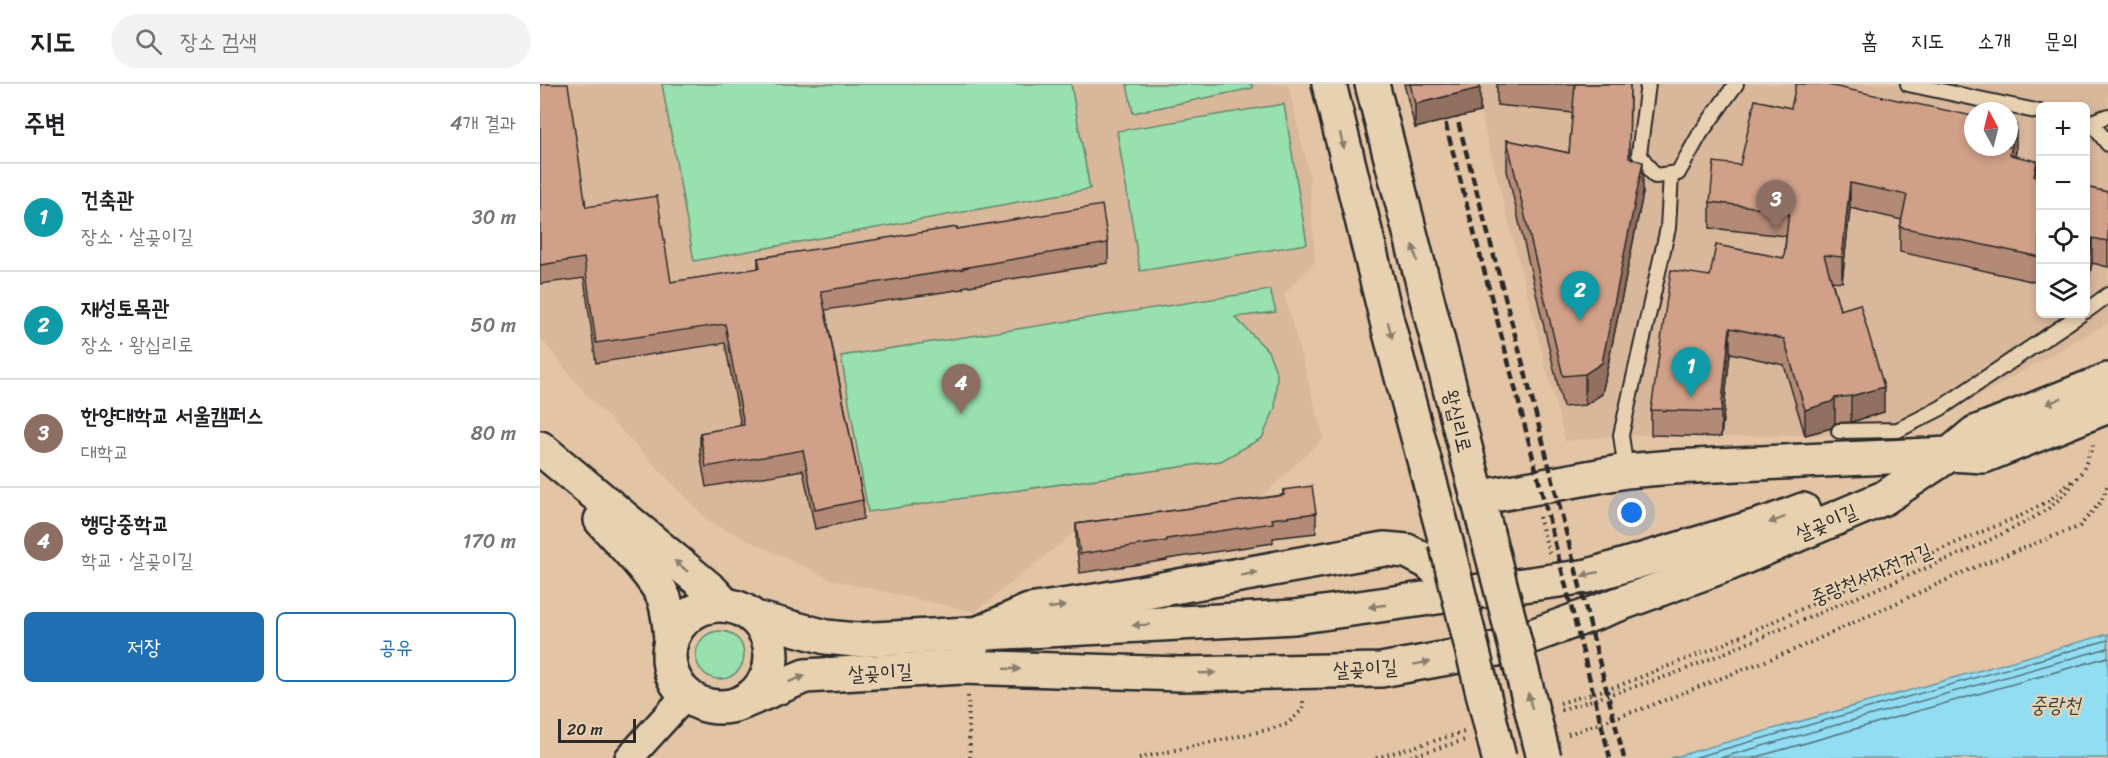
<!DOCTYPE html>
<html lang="ko">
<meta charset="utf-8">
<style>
:root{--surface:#fff;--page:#f2f2f2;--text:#202124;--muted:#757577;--line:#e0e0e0;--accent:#1f6fb2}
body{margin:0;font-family:Sriracha,"Poor Story",sans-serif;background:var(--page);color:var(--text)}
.controls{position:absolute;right:18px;top:18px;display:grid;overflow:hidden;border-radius:9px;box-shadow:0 3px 9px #0003}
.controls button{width:54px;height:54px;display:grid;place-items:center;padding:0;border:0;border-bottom:2px solid var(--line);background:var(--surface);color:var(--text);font:30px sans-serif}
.compass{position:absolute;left:1424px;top:18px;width:54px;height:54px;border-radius:50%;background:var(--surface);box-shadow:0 3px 9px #0003;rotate:353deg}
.scale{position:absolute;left:18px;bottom:15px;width:78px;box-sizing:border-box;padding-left:6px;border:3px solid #2b2b2b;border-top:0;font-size:16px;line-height:21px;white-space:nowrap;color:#2b2b2b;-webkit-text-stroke:4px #e7d1b0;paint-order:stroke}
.you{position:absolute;left:1092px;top:429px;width:21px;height:21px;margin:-15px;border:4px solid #fff;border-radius:50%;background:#1a73e8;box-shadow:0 0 0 9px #1a73e833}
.badge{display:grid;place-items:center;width:39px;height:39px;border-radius:50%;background:var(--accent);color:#fff;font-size:20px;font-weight:700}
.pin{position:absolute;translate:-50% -50px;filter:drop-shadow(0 2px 3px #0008)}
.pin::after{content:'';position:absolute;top:32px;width:21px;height:18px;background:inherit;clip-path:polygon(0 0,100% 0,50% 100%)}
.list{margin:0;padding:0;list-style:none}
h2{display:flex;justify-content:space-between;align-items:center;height:78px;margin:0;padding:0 24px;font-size:26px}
h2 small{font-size:20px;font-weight:400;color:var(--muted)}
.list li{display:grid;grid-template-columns:39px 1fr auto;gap:18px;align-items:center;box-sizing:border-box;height:108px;padding:0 24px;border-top:2px solid var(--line)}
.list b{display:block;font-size:22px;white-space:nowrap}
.list p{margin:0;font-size:20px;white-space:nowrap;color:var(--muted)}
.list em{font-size:20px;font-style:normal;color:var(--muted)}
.actions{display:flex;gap:12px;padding:18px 24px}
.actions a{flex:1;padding:14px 0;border:2px solid var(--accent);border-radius:9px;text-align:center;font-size:21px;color:var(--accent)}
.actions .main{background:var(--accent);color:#fff}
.icon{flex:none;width:33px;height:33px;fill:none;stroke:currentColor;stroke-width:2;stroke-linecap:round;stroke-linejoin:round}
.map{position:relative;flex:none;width:1568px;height:674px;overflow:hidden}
header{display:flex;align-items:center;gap:36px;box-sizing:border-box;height:84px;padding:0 30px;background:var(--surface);border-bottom:2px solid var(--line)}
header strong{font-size:28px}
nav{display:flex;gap:33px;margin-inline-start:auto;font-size:21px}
.search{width:420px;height:54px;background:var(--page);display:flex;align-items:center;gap:15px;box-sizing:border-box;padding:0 21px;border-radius:33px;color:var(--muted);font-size:22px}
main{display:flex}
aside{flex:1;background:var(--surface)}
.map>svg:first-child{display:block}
.built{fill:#d9b79b;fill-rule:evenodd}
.green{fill:#98e0ae;stroke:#62866c;stroke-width:1.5}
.water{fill:#91ddf2;stroke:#6896a2;stroke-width:1.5}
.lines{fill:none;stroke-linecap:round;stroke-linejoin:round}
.shore{stroke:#54727b;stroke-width:1.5}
.lane-casing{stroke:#2b2b2b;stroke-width:18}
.street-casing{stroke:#2b2b2b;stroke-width:32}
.secondary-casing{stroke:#2b2b2b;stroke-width:38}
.primary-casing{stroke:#2b2b2b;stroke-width:38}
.path{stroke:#2b2b2b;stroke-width:4;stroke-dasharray:1.5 4.5;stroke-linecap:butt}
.lane{stroke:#e7d1b0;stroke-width:14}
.street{stroke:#e7d1b0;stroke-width:27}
.secondary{stroke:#e7d1b0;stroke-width:33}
.primary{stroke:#e7d1b0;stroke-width:33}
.rail{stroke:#2b2b2b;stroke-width:4.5;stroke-dasharray:9 4.5;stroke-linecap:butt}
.primary-bridge-casing{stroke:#2b2b2b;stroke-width:38;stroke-linecap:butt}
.primary-bridge{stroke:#e7d1b0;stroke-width:33}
.wall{fill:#b38a75;stroke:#2b2b2b;stroke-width:1.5}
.shaded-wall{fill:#92705f;stroke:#2b2b2b;stroke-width:1.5}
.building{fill:#d0a088;stroke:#2b2b2b;stroke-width:1.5}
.oneway{fill:#897e6e}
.labels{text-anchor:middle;stroke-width:4.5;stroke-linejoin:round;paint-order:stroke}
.street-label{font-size:20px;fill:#2b2b2b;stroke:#e7d1b0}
.water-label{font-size:21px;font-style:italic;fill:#3a4649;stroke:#e7d1b0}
</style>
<header>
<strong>지도</strong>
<div class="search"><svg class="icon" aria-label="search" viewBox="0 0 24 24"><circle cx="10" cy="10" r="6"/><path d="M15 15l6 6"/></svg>장소 검색</div>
<nav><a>홈</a><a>지도</a><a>소개</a><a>문의</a></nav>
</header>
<main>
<aside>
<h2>주변<small>4개 결과</small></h2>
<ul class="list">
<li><span class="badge" style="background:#0f9aa8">1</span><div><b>건축관</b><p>장소 · 살곶이길</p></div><em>30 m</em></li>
<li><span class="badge" style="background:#0f9aa8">2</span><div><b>재성토목관</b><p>장소 · 왕십리로</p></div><em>50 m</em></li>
<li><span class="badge" style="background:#8d6e63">3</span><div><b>한양대학교 서울캠퍼스</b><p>대학교</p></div><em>80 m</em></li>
<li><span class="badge" style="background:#8d6e63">4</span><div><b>행당중학교</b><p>학교 · 살곶이길</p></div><em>170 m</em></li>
</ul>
<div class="actions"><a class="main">저장</a><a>공유</a></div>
</aside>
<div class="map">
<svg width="1568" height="674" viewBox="0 0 1568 674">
<rect width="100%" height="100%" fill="#e3c5a6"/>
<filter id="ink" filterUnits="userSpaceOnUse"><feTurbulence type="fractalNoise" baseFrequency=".0167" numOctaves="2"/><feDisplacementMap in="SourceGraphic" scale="12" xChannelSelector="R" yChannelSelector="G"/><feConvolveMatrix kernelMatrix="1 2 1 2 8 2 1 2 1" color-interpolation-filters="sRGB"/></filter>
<g filter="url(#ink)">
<g class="built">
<path d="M0,0H748L769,89L775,178L744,210L784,354L713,421L536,447L435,528L292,496L171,439L42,306L0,253Z"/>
<path d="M933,0H1568V239L1373,349L1181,353L1081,351L1025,357ZM1500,22H1546V230H1500ZM1433,27H1469V63H1433Z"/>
</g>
<g class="green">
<path d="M122,0H531L550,105L154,177Z"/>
<path d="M587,0H712L713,4L593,29Z"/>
<path d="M744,20L767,160L600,187L577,47Z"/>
<path d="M730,206L736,228L695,233L728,267L737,290L735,324L722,354L681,377L328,428L301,272Z"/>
<circle cx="180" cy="571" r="24"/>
</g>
<path class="water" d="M1568,550V674H1131Z"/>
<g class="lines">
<g class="shore">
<path d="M1153,674L1568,556"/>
<path d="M1180,674L1568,564"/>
<path d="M1213,674L1568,573"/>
</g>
<g class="lane-casing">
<g id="lane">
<path d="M1108,0L1099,70L1115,92L1138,89L1160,50L1196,0"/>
<path d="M1368,0L1500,28"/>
<path d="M1546,37L1551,38L1568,32"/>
<path d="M1551,38L1568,60"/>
<path d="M1546,227L1568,211"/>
<path d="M1299,347L1358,346L1401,324L1541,230"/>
<path d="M1086,387L1081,351L1128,144L1131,90"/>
</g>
</g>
<g class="street-casing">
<path id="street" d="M89,674L147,610"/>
</g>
<g class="secondary-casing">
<g id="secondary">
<path d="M0,364L172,507L185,521"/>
<path d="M1400,373L1410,370L1444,372L1568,322"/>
<path d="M937,414L1086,387L1133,383L1410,370"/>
<path d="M61,436C79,456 114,491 124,514C129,528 130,542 131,556"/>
<circle cx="180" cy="572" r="51"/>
<path d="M215,534L286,553L315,556L754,533L1048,492L1231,438L1263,426"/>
<path d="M203,618L265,592L422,583L641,590L841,586L957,565L1188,480L1344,414L1410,370L1435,349L1568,296"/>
</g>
</g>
<g class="primary-casing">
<g id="primary">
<path d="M789,0L848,241L906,458"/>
<path d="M832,0L947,449"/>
<path d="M422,583L437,550L489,527L561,516L844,465L867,467L888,478L917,504"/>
</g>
</g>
<g class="path">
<path d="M999,433L1009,469"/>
<path d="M428,612L430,674"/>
<path d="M1020,619L1078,602L1179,562L1290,512L1482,431L1510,416L1534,395"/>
<path d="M1021,626L1134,590L1427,467L1486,438L1508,425L1526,409L1543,386L1553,361"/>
<path d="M1028,650L1107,623L1256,565L1435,483L1540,442L1562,416L1568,400"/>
<path d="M599,674L727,646L747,640L763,625V617"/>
<path d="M836,674L924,648"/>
<path d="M865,674L925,656"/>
</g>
<use href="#lane" class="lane"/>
<use href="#street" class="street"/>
<use href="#secondary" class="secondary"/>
<use href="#primary" class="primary"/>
<g class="rail">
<path d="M895,0L972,292L1070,674"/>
<path d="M908,0L985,288L1084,674"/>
</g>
<g class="primary-bridge-casing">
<g id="primary-bridge">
<path d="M947,449L1004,674"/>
<path d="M906,458L959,674"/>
</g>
</g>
<use href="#primary-bridge" class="primary-bridge"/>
</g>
<g class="wall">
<path d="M0,0L46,123L131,198L218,185V174L417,145L568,159V179L423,203V205L285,226L323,416V435L275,445L263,386L166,403L160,369V349L201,342L185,259L56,279L44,194L0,200Z"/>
<path d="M864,0H939L940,28L875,44Z"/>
<path d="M957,0H1090L1089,74L1103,109L1062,310L1045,321L1023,323L967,87V56L1029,69L1033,29L957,21Z"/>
<path d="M1251,24L1476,67L1475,72L1497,93L1500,94V199L1360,168V143L1362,136L1310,124L1302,198L1292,197L1300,226L1344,328L1311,338L1295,339L1291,344L1265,351L1244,281L1190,269L1181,353L1111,351V326L1170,192L1244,174L1246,152L1170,144V118L1200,81Z"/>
<path d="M1545,103L1568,108V183L1552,179L1546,208Z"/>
<path d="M743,406L776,429V449L733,454V459L627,475V476L540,489L536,459V440L743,411Z"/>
</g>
<g class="shaded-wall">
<path d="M940,4V28L875,44V20Z"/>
<path d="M1476,41V67L1470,96V71Z"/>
<path d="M1497,77V102L1494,92Z"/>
<path d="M1103,78V109L1062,310L1045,321V290Z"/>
<path d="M1310,99V124L1302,198V173Z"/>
<path d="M1552,154V179L1546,208V183Z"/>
<path d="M1190,244V269L1181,353V328Z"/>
<path d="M1344,303V328L1311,338V312Z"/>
<path d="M1295,314V339L1291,344L1265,351V326Z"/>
</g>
<g class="building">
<path d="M0,0H28L46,123L117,112L131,198L220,184L218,174L417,143V145L562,121L568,159L423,184V185L281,207L323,416L275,426L263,366L166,383L160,349L204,341L185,240L56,259L44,174L0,181Z"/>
<path d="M870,0H939L940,4L875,20Z"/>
<path d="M1035,0H1090L1089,74L1103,78L1062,279L1045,290L1023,292L967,56L1029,69Z"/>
<path d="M1256,0H1283L1433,32V63H1469V40L1476,41L1470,71L1497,77L1494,92L1500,94V173L1360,143L1367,111L1310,99L1302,173L1284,171L1300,226L1320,220L1344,303L1311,312L1295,314L1291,318L1265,326L1244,255L1190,244L1181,328L1111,326L1131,186L1170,192L1176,161L1244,174L1249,127L1170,118L1174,78L1200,81L1215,16L1251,24Z"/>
<path d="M1545,103L1568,108V157L1552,154L1546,183Z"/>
<path d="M772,402L776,429L732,435L733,439L627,455V457L540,470L536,440L744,411L743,406Z"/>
</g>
<defs><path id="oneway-solid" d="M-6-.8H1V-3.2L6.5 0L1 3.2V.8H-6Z" transform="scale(1.5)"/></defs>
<g class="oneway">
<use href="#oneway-solid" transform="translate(802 57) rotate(77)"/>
<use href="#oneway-solid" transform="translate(875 169) rotate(-104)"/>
<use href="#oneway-solid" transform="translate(850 246) rotate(75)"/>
<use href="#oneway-solid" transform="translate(1514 317) rotate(158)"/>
<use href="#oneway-solid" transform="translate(1237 436) rotate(160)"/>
<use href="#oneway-solid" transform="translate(141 482) rotate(-140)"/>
<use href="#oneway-solid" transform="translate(709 490) rotate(-10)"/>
<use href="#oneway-solid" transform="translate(1050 490) rotate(167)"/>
<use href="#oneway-solid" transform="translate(837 522) rotate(172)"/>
<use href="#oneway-solid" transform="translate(517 523) rotate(-8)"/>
<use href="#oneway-solid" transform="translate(601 541) rotate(177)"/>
<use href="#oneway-solid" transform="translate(882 579) rotate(-10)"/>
<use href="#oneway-solid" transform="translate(472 585) rotate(2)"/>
<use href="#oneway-solid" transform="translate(667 589) rotate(-2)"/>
<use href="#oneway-solid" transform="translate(257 595) rotate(-21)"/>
<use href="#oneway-solid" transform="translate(990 617) rotate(-104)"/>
</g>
</g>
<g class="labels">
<g class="street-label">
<text transform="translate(918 337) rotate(76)" y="7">왕십리로</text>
<text transform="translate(1286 438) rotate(-23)" y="7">살곶이길</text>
<text transform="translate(1331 490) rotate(-23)" y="7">중랑천서자전거길</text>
<text transform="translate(825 584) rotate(-3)" y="7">살곶이길</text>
<text transform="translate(340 588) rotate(-3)" y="7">살곶이길</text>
</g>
<g class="water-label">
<text x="1515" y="628">중랑천</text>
</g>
</g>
</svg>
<div class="controls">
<button>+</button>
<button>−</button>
<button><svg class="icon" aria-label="locate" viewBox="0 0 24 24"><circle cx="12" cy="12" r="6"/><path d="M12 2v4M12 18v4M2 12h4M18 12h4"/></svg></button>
<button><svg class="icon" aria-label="layers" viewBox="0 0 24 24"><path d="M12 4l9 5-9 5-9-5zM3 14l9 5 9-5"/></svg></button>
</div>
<svg class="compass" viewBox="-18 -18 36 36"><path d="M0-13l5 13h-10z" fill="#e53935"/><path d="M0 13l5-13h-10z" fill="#757577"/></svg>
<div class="scale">20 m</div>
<div class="you"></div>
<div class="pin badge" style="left:1151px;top:313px;background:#0f9aa8">1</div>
<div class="pin badge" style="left:1040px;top:237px;background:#0f9aa8">2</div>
<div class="pin badge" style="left:1236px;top:146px;background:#8d6e63">3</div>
<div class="pin badge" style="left:421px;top:330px;background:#8d6e63">4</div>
</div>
</main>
